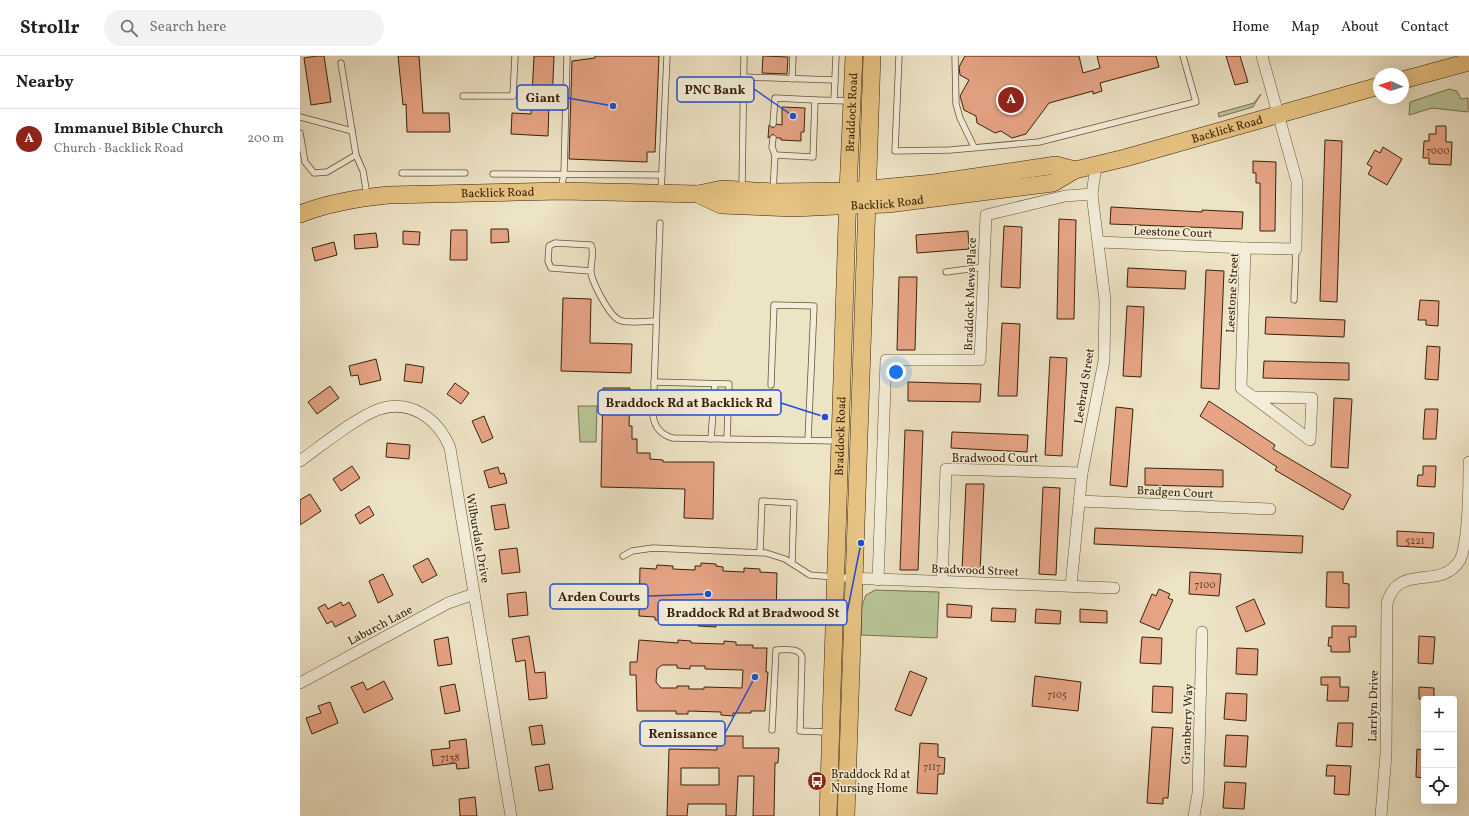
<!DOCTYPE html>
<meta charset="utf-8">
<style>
:root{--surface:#fff;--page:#f2f2f2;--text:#202124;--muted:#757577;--line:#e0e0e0;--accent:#8f2418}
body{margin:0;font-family:Vollkorn,serif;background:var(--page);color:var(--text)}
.controls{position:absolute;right:12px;bottom:12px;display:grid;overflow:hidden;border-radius:4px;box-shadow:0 4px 16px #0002}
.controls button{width:36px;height:36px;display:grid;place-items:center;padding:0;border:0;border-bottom:1px solid var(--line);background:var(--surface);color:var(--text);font:20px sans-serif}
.compass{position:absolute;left:1073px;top:12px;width:36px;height:36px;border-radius:50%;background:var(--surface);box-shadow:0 4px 16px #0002;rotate:273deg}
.you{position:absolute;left:596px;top:316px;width:14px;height:14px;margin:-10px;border:3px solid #fff;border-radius:50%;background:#1a73e8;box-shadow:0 0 0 6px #1a73e833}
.badge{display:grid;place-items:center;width:26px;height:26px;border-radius:50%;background:var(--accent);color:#fff;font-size:13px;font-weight:700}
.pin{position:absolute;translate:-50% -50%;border:2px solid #fff;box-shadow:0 1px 4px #0006}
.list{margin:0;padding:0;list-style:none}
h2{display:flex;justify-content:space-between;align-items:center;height:52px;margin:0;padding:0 16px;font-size:17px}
h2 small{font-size:13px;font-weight:400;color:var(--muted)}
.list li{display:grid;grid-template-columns:26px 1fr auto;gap:12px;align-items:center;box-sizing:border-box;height:60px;padding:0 16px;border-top:1px solid var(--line)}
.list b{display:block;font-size:15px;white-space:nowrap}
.list p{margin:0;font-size:13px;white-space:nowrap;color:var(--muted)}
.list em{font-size:13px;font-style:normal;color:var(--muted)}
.icon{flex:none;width:22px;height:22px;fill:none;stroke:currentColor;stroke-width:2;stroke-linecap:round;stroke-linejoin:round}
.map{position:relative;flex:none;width:1169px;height:760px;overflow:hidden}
header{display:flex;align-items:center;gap:24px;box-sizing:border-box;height:56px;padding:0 20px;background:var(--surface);border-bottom:1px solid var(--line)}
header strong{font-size:19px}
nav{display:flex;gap:22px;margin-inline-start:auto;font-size:14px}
.search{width:280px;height:36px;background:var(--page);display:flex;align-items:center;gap:10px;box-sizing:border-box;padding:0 14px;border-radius:22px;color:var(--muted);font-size:15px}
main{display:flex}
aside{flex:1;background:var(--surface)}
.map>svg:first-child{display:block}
.green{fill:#b7c496;stroke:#78724f}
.building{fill:#e6a485;stroke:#3a2108;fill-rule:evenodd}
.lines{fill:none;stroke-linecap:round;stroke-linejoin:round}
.lane-casing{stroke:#675237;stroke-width:7}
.street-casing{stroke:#675237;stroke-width:12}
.primary-casing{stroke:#3a2108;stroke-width:18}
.lane{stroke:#f3edd9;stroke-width:5.5}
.street{stroke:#f3edd9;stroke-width:11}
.primary{stroke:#e6c282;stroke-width:17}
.labels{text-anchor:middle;stroke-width:3;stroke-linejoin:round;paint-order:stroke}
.number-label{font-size:10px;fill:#654227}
.street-label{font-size:12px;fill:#3a2108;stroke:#f3edd9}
.poi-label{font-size:12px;fill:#3a2108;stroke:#f3edd9;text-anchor:start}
.leader{fill:none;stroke:#1d4ed8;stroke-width:1.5}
.callout-dot{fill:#1d4ed8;stroke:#f3edd9;stroke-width:1.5}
.callout{fill:#f3edd9;stroke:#1d4ed8;stroke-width:1.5}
.callout-label{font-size:13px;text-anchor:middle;font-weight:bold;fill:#3a2108}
</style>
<header>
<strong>Strollr</strong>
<div class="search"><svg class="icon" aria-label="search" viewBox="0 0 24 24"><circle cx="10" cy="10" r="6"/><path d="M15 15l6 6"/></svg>Search here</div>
<nav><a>Home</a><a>Map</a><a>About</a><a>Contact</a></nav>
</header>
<main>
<aside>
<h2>Nearby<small></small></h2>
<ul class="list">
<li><span class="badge">A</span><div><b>Immanuel Bible Church</b><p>Church · Backlick Road</p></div><em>200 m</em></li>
</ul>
</aside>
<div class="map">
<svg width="1169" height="760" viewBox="0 0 1169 760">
<rect width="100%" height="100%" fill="#ede3c5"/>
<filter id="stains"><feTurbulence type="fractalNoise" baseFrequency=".005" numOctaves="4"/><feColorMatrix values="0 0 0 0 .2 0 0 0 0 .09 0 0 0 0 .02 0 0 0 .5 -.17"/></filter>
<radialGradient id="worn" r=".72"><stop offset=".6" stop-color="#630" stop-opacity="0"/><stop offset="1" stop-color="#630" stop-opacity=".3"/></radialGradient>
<g class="green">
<path d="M1149,33L1157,35L1161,43L1168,42V56L1132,52L1109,59L1110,46Z"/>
<path d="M961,38L953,51L919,61L918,57L954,47Z"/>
<path d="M278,350H297L296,386H280Z"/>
<path d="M575,534L639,536L637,582L561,579L562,549L566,539Z"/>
</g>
<g class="building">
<path d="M17,0H24L31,46L11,49L4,2Z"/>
<path d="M98,0H119L123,57H149L150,76H107L106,48L103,49Z"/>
<path d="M234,0H254L252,48H249L248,80L211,78L212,57L231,58Z"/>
<path d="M295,0H359L355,96H347V106L269,103L272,5L295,2Z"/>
<path d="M463,0L488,1L487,18L462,17Z"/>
<path d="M665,0H779L783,17L800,12L797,0H856L859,11L800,27L802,35L793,38V35L749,47L726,78L712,82L701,75L695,77L677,67L676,60L664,54L660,40L669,24L660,19L659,11Z"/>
<path d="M926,0H940L948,26L935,29Z"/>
<path d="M482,51L505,52L504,76H501V85L481,84V82H477L473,78L468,82L469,69L473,72L477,68L482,69Z"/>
<path d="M1136,70H1146V86H1152L1151,109L1129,108V102H1123L1124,85H1129V78H1136Z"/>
<path d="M1025,84L1042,85L1037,246L1020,245Z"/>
<path d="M1083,91L1102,103L1087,129L1068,118L1072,111L1067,108L1075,94L1080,97Z"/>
<path d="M953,105L976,106L975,175H960V127H956V117H953Z"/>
<path d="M811,151L902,156V154L943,156L942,173L810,168Z"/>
<path d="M759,163L776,164L774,263H757Z"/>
<path d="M704,170L722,171L720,232L701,231Z"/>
<path d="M191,173H208L209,186L191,187Z"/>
<path d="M151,174H167V204H150Z"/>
<path d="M103,175L120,176L119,189L103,188Z"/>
<path d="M668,175L669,193L617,197L616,179Z"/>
<path d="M76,177L78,191L55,193L54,179Z"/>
<path d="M34,186L37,199L15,205L12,192Z"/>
<path d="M828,212L886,215L885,233L827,231Z"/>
<path d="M906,214L924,215L919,333L901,332Z"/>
<path d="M599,221H617L615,294H597Z"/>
<path d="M263,242L291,243L290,287L332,288L331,317L261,315Z"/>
<path d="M1120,244L1139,245L1138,270L1126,269V264H1118Z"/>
<path d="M827,250L844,251L841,321L823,320Z"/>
<path d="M966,261L1045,264L1044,281L965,278Z"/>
<path d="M702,267L720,268L717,340H698Z"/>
<path d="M1127,290L1140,291L1138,324L1125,323Z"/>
<path d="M750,301L767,302L762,400L745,399Z"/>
<path d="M76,303L81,324L60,329L58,319L51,320L49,310Z"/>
<path d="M964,305L1049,307V324L963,322Z"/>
<path d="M106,308L124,311L122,327L104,325Z"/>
<path d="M608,326L681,328L680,346L608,345Z"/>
<path d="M155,327L169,337L161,348L147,338Z"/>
<path d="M30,330L39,342L17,358L8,346Z"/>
<path d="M303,332H330L329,370H332V383H337V397H350V403L363,404V406H414L413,463L384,462L385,433L301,431Z"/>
<path d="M1034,342L1052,343L1048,412L1031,411Z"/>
<path d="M909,345L975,389L973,393L1051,439L1043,454L975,414L977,411L900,360Z"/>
<path d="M816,351L833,353L827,431L810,429Z"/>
<path d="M1125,353H1138L1136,383H1123Z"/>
<path d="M184,360L193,382L182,387L172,365Z"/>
<path d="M605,374L623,375L618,514H600Z"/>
<path d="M652,376L728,379L727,396L651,392Z"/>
<path d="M87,387L110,389L109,403L86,401Z"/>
<path d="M52,410L60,422L41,435L33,423Z"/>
<path d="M1123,410H1136L1135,431L1117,430L1118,419H1123Z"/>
<path d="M198,411L200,418L204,417L207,427L189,432L184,415Z"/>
<path d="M845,412L923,414V431L845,429Z"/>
<path d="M666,428H684L680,516L662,515Z"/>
<path d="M743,431L760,432L756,519L739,518Z"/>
<path d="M10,438L21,455L0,469V444Z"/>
<path d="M205,448L209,472L195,474L191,450Z"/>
<path d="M69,450L74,459L60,468L55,459Z"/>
<path d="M795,472L1003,480L1002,497L794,488Z"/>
<path d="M1097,475L1134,477L1133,492L1097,490Z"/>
<path d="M217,492L220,516L202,518L199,494Z"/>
<path d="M128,502L137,519L122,527L113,510Z"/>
<path d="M401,507L416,508V510L423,511V515L444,516V512L460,513V516L477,517L476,565L459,564V568L442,567V564L421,563V566H416V571L398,570V565H392L393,562H372V565L355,564V561L339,560L340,512L356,513L357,509L373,510V513L395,514V510H401Z"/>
<path d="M890,516L921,518L919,540L889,538Z"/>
<path d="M1027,516H1043V527L1049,528V552L1026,551Z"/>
<path d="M83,518L93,539L78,547L69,525Z"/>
<path d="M859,533L870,538L868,542L873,544L859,574L840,566L852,538L856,540Z"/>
<path d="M226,536L228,559L209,561L207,538Z"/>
<path d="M954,543L965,568L946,576L936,551Z"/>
<path d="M41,546L43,550L49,546L56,560L35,571L32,565L27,568L18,552L25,548L28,553Z"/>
<path d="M647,548L672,550L671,562L647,561Z"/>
<path d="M692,552L716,553L715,566L691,565Z"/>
<path d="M736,553L761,555L760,568L735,567Z"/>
<path d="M780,553L807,555V567L780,566Z"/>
<path d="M1032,570H1056V581H1049L1050,596H1031V590H1028L1029,581L1032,582Z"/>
<path d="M229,580L235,617L245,616L247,642L229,644L225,604L216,606L212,583Z"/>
<path d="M1119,580L1135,581L1133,608L1118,607Z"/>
<path d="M148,581L152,608L138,610L134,584Z"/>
<path d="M842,581L862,582L861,608L840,607Z"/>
<path d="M339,584L378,587V584L391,585V587L424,588V585L436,586V589H453V592H467L466,616H468L465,655H451V657H433V660L421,659V656L388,655V658H376V655H337L336,619H330V606H337ZM362,609H377V612L390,613V610H405V613L443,614L442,632L404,631V633H389V630H377V632H361L356,626L357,613Z"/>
<path d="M937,592L958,593L957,619L936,618Z"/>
<path d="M610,615L627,622L611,660L595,654Z"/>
<path d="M735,620L781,626L778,655L732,650Z"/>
<path d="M1021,621H1040V631H1049L1048,645H1027L1028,629H1021Z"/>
<path d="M84,625L93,643L64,657L51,631L63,626L67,634Z"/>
<path d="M155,628L160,655L145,658L140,631Z"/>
<path d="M853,630L873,631L872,657L852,656Z"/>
<path d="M1119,631L1134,632V643H1119Z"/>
<path d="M926,637L947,638L946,665L924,663Z"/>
<path d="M30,646L38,667L12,678L6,662L21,657L18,650Z"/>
<path d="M1038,667H1053L1052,691L1036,690Z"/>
<path d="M242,669L245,688L232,689L229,671Z"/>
<path d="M852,671L873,672L868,742H863V748L847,747Z"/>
<path d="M926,679L948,680L946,711L924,710Z"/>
<path d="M417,680H443V692H479L478,707H475L474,760H453L454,720H438L436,760H426V748H388L387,760H367L369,693L417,694ZM381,712H419V729H381Z"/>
<path d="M166,683L169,712L157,713L156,707L133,710L131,694L150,692L149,685Z"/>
<path d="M620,687L638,688V701L645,702L644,718H638L637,738L617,737Z"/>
<path d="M1117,693L1124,694V722L1116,721Z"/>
<path d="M249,708L253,733L239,735L235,711Z"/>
<path d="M1027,709L1051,710L1049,739L1034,738L1035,720H1026Z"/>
<path d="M925,726L946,727L944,753L923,752Z"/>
<path d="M175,741L177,760H160L159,743Z"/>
</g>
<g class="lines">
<g class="lane-casing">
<g id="lane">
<path d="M599,0L595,95L650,94L739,86L896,46L883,0"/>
<path d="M655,0L656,48L660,62L674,91"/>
<path d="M443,21L535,24"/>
<path d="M492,23L493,0"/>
<path d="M163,40H213L215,0"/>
<path d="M534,44L536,0"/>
<path d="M0,61L52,75"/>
<path d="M473,68L475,42L515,44"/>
<path d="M0,77L5,106L14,117L27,116L56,99L41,7"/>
<path d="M473,82L472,91L475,99"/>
<path d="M56,99L63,115L67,139"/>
<path d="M102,117H165"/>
<path d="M193,118L362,119"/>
<path d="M442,132L444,0"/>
<path d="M261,133L264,118L267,0"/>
<path d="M473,135L475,99L513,101L515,44L550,45"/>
<path d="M361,136L367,0"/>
<path d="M360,167L353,360C355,372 361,379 373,382L538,385"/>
<path d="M291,215L251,212L248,205L249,190L255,187L291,189C295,197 290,208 291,217C293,228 309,259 319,264C328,268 346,265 356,265"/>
<path d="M646,216L684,211"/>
<path d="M994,244L996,193"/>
<path d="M354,326L429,328L427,383"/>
<path d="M471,329L474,249L514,250L508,384"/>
<path d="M411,383L415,328"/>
<path d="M460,496L462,445L494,447L492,507"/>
<path d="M323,500L332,495L353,492L466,497L485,503L510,519L534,521"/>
<path d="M472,674L476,594C485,594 499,591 502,601L500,675L528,676"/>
</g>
</g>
<g class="street-casing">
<g id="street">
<path d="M799,186L945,192"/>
<path d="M955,341L1012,342L1010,384L941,332L945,192L996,193L997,126L962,0"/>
<path d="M0,405C21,390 54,363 77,354C109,342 138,362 150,392L211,760"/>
<path d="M779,445L970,453"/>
<path d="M549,522L814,532"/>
<path d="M578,524L586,304H680L686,159L765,140L792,138"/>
<path d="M642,526L646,413L782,417"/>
<path d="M771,530L782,417L804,305L805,244L792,138L796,110"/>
<path d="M0,627L148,547L174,538"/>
<path d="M894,760L898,737L902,576"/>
<path d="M1081,760L1086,698L1087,547C1099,505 1140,536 1160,504C1169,485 1169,430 1169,406"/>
</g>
</g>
<g class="primary-casing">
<g id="primary">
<path d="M1103,24L1169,6"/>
<path id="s1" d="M398,138L421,149L494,152L536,150L588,148L753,127L775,114L825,102L1079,30"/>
<path id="s2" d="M0,158C28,147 58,142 88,139L261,135L398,138L422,133L473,136L548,135L634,127L756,109L775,114"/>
<path id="s3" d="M528,760L548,135L554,0"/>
<path d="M546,760L572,0"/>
</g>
</g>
<use href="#lane" class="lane"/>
<use href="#street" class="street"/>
<use href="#primary" class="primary"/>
</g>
<defs>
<g id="bus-disc" transform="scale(1)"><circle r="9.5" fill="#8f2418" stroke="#f3edd9"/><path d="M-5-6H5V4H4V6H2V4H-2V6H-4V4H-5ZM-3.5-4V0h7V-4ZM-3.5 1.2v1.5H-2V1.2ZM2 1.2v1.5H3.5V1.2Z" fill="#fff"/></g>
</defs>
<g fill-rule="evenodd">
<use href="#bus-disc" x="517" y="725"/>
</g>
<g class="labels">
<g class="number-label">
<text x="1138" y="98">7000</text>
<text x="1115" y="488">5221</text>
<text x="905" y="532">7100</text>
<text x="757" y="642">7105</text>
<text x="150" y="705">7138</text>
<text x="632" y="714">7117</text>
</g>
<g class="street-label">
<text dy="4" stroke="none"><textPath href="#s3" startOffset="704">Braddock Road</textPath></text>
<text dy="4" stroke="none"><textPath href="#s1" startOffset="542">Backlick Road</textPath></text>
<text dy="4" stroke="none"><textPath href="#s2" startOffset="200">Backlick Road</textPath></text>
<text dy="4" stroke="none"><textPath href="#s1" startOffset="192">Backlick Road</textPath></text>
<text transform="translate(873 176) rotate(2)" y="4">Leestone Court</text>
<text transform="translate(932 237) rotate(-87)" y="4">Leestone Street</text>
<text transform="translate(670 238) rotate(-88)" y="4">Braddock Mews Place</text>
<text transform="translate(784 330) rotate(-81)" y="4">Leebrad Street</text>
<text dy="4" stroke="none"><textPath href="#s3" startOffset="380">Braddock Road</textPath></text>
<text x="695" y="406">Bradwood Court</text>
<text transform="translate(875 436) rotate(3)" y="4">Bradgen Court</text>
<text transform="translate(178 482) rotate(80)" y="4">Wilburdale Drive</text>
<text transform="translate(675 514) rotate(2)" y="4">Bradwood Street</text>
<text transform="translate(80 569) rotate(-28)" y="4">Laburch Lane</text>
<text transform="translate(1073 650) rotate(-89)" y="4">Larrlyn Drive</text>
<text transform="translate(887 668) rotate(-88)" y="4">Granberry Way</text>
</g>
<g class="poi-label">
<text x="531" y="722">Braddock Rd at<tspan x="531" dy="14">Nursing Home</tspan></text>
</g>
</g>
<path class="leader" d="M493 60L454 33M313 50L268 42M525 361L481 347M408 538L348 540M561 487L547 557M455 621L425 677"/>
<g class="callout-dot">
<circle cx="493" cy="60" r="4"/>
<circle cx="313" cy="50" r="4"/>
<circle cx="525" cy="361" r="4"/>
<circle cx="408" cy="538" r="4"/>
<circle cx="561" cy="487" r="4"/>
<circle cx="455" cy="621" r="4"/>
</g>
<g class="callout">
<rect x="377" y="21" width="77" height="25" rx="4"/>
<rect x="217" y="29" width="51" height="25" rx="4"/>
<rect x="298" y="334" width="183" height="25" rx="4"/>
<rect x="250" y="528" width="98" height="25" rx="4"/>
<rect x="358" y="544" width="189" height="25" rx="4"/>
<rect x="340" y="665" width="85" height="25" rx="4"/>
</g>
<g class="callout-label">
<text x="415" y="38">PNC Bank</text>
<text x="243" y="46">Giant</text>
<text x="389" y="351">Braddock Rd at Backlick Rd</text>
<text x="299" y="545">Arden Courts</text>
<text x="453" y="561">Braddock Rd at Bradwood St</text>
<text x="383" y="682">Renissance</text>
</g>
<rect width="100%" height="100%" filter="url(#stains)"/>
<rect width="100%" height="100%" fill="url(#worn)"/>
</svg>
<div class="controls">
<button>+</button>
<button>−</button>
<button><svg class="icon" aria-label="locate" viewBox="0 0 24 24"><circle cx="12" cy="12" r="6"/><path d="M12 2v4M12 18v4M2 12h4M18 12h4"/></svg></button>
</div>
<svg class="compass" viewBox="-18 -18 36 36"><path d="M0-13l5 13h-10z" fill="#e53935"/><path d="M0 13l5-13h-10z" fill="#757577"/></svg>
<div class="you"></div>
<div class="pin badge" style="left:711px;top:44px">A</div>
</div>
</main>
